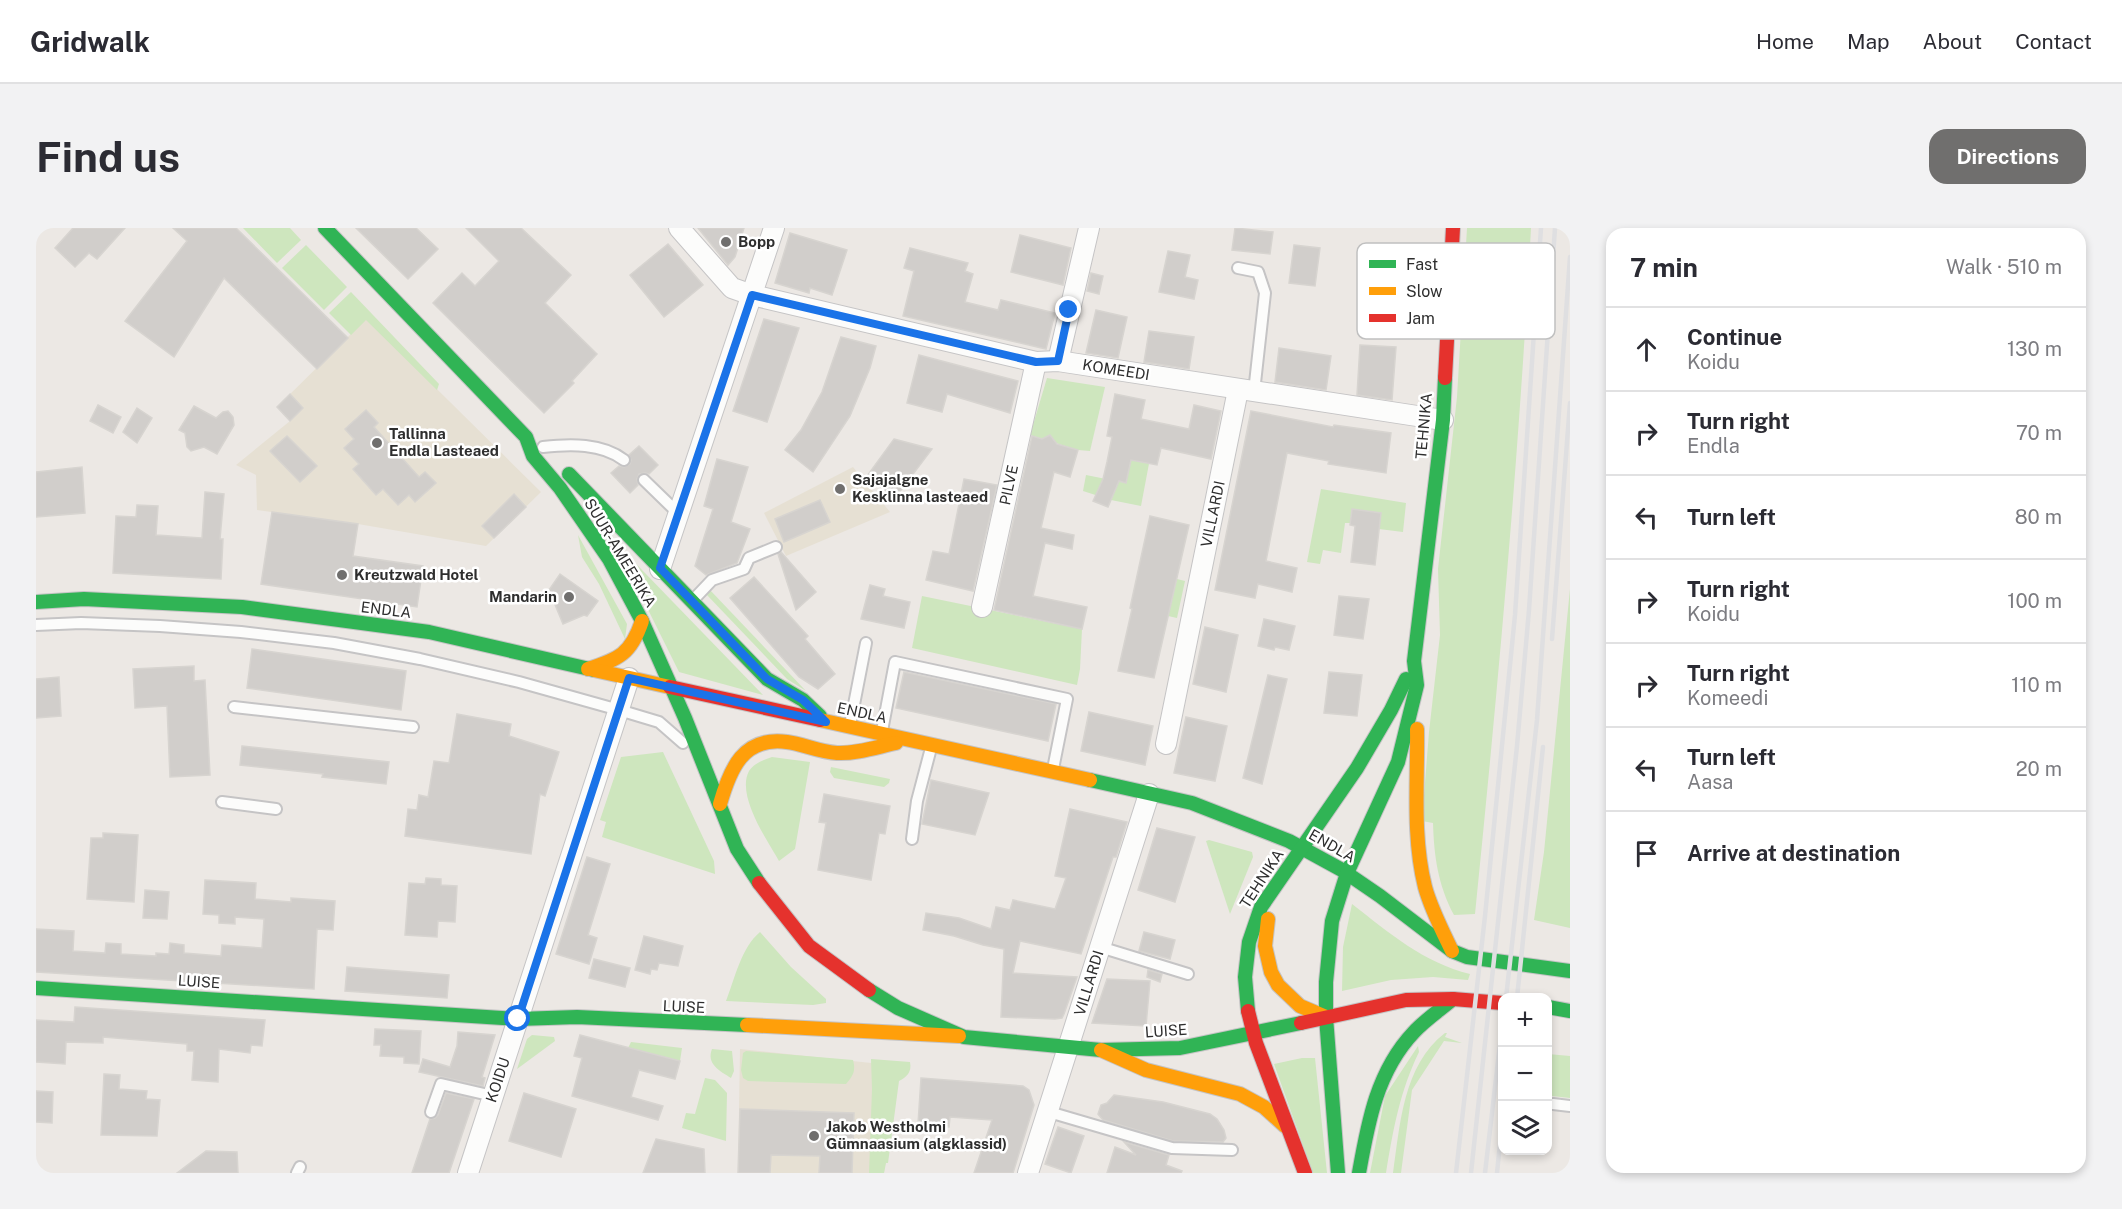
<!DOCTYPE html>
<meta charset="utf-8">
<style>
:root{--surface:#fff;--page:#f2f2f3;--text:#2b2b33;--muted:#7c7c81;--line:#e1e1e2;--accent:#706f6e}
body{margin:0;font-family:"Public Sans",sans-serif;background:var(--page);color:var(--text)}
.controls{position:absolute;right:18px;bottom:18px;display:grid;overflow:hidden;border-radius:12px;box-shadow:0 3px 9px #0003}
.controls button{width:54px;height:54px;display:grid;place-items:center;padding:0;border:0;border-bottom:2px solid var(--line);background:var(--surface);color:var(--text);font:30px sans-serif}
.stop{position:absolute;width:18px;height:18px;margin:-14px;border:4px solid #1a73e8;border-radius:50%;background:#fff}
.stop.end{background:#1a73e8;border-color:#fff;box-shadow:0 2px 6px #0008}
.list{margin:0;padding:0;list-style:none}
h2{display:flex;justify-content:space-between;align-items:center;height:78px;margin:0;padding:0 24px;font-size:26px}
h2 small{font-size:20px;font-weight:400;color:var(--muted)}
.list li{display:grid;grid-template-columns:39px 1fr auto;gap:18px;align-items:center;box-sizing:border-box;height:84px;padding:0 24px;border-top:2px solid var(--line)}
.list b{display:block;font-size:22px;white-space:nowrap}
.list p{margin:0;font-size:20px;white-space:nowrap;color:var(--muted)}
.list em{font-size:20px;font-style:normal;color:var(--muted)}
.icon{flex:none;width:33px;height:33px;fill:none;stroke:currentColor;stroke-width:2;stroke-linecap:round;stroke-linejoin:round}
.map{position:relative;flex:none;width:1534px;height:945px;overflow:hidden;border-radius:18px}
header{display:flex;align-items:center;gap:36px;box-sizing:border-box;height:84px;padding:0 30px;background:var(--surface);border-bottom:2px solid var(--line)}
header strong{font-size:28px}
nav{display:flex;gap:33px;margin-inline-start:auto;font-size:21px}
.intro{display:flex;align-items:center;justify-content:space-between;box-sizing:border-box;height:144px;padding:0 36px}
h1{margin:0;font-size:42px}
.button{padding:15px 27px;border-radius:18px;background:var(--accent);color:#fff;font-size:21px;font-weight:700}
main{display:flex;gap:36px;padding:0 36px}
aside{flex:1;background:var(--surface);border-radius:18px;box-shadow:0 3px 9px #0003}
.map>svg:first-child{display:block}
.education{fill:#e6e0d3}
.green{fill:#cee6be}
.building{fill:#d1cecb;stroke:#d7d4d0;stroke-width:1.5}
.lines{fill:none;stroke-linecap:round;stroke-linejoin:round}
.lane-casing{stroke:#c5c4c5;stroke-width:14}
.street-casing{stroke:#c5c4c5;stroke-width:22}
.fast-casing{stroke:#c5c4c5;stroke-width:16}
.slow-casing{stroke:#c5c4c5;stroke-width:16}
.jam-casing{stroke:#c5c4c5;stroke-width:16}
.lane{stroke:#fcfcfb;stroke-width:10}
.street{stroke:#fcfcfb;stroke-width:20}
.fast{stroke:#30b455;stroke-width:14}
.slow{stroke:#ff9f0a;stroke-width:14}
.jam{stroke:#e5322d;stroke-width:14}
.rail{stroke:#dfdfe1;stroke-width:4.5}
.route{stroke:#1a73e8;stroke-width:8}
.poi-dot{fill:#706f6e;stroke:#fff;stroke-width:2}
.labels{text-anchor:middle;stroke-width:5;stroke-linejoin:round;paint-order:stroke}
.poi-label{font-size:15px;font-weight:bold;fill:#2e2e2e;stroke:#fff;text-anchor:start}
.street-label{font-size:15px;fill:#2e2e2e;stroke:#fff}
.key{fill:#fff;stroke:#c0c0c0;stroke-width:1.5}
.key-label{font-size:16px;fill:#2e2e2e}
</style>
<header>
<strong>Gridwalk</strong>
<nav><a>Home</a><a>Map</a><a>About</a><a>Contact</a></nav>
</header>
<div class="intro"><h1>Find us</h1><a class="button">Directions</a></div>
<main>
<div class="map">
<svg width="1534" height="945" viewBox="0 0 1534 945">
<rect width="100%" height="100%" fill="#ece8e4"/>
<g class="education">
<path d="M330,91L505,264L450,318L322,296L221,282L220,247L200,237L254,193L241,179Z"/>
<path d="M817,239L854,284L750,328L728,285Z"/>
<path d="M704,821L863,838L848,945H702Z"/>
</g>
<g class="green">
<path d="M207,0H254L265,12L241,35Z"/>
<path d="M1431,0H1495C1483,229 1462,458 1439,686L1418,687C1402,657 1398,628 1397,595L1386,593L1393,504L1404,407L1402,341L1421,169Z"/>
<path d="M270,17L311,59L288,82L246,40Z"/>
<path d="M315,64L403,156L401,162L330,92L315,107L293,85Z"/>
<path d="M1011,150L1069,159L1054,223L1042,222L994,207Z"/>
<path d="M1115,225L1105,278L1075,272L1047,263L1050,247L1090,255L1094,236L1082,233Z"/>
<path d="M1285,261L1370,275L1367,304L1343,301L1345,285L1316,281L1314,295H1309L1305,325L1287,322L1284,336L1271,334Z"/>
<path d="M542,307L591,396L589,411L563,356L546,329Z"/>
<path d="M578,313L727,467L643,444Z"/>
<path d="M1141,351L1149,353L1141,390L1132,388Z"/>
<path d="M1534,361V700L1498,692L1508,624Z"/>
<path d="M674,362L770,463L751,451L670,366Z"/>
<path d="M886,368L1046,401L1044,441L1041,457L876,420Z"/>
<path d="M627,524L678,633L679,646L566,609L570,594L564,592L585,529Z"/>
<path d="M736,529L774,534L759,621L743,633C731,612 700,567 713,543C718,535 728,532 736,529Z"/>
<path d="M795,539L854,551L853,555L848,559L798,550L794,544Z"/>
<path d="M1173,612L1216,624L1217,629L1194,686L1170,613Z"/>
<path d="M1316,676C1352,704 1388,735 1434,746L1432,752L1397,749L1355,752L1306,763L1307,719Z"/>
<path d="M724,704L755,739L790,771V775L777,777L690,773C699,750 705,720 724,704Z"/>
<path d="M1409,805H1411L1409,809L1426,815L1408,813L1376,862L1365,945H1357C1364,897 1367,837 1409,805Z"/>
<path d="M496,807L518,809L519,813L481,841L491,811Z"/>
<path d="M595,814L646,820L644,833L592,820Z"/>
<path d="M1382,818L1383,824C1364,863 1357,902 1350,945H1334L1349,868Z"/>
<path d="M676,821L696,823L698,843L695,850C684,843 670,836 676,821Z"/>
<path d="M710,823L817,832C820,843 817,848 810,856L712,853L707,850L705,842L707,825Z"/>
<path d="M1512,826L1534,828V870L1516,868L1512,891Z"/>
<path d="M1266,830H1279L1291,945H1277L1238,836Z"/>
<path d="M835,831L874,834C876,844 871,849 863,853L852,935H850L848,945H833L836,861Z"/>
<path d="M669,850L679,852L691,865L690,913L646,900L650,885L659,886Z"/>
</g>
<g class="building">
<path d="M37,0H89L61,31L53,25L39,39L19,20Z"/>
<path d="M137,0H200L312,110L281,141L188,50L138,129L89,93L151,13Z"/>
<path d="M320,0H380L402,21L372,51Z"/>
<path d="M430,0H485L535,47L509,75L561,126L536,153L538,155L508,185L397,75L426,45L439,58L463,33Z"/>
<path d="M662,0H708L699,29L692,37Z"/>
<path d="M1199,0L1237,4L1234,26L1196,22Z"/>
<path d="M754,5L811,22L796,67L774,60L773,65L739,55Z"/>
<path d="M984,7L1035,20L1027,57L975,44Z"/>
<path d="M632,16L667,57L628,89L594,47Z"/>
<path d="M1258,17L1284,20L1279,58L1253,55Z"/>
<path d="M874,20L932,35L929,43L937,46L929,74L962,82L965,72L1019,85L1010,121L867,88L878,43L868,40Z"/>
<path d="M1132,23L1154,27L1149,49L1162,52L1158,71L1123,64Z"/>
<path d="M1055,45L1067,48L1063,66L1051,63Z"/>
<path d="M1060,82L1091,89L1082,130L1050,125Z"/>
<path d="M728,91L763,100L731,194L697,183Z"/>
<path d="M1113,103L1158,109L1153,141L1108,134Z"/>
<path d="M805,109L840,118L834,140L814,188L777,244L749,222L765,202L786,164Z"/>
<path d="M1324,117L1360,119L1356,172L1321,167Z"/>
<path d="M1243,120L1295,128L1290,162L1239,154Z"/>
<path d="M883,127L982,153L974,185L911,166L906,184L871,175Z"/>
<path d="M254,166L267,180L254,193L241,179Z"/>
<path d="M1079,166L1109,172L1105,191L1153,201L1158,177L1185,183L1175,231L1125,220L1121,237L1095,232L1090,255L1083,253L1072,279L1057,273L1067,251L1071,234L1076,209L1071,208Z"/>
<path d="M62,177L85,189L77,205L54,193Z"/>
<path d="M158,178L180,190L187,184L192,183L197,189L198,197L181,226L168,219L155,223L151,219L149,205L143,202Z"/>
<path d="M101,180L116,190L101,215L87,204Z"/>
<path d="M330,182L342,195L338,199L383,249L389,244L400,255L379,274L373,267L362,277L347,261L340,267L317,241L323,236L308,220L318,211L309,201Z"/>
<path d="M1215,183L1297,199L1298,197L1355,205L1350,245L1292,236L1293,233L1251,225L1230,333L1261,340L1256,364L1222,356L1219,370L1179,362Z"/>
<path d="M1014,207L1021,216L1042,222L1034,249L1018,244L1005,300L1038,307L1036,321L1009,315L997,368L1051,379L1046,401L958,382L996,208L1006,211Z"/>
<path d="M251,208L281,238L264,254L234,223Z"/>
<path d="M858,211L896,221L859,270L831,248Z"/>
<path d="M603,218L622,237L613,246L609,245L603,246L601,251L602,257L594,265L575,245L583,238L588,239L594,236L595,232L593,227Z"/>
<path d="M681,231L712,239L695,294L714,301L701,335L670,347L659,338L677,281L668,278Z"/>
<path d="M46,239L49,285L0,289V244Z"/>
<path d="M928,251L961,257L937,363L890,352L897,323L913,326Z"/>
<path d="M169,264L188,266L184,311H187L185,351L77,345L80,288L100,289L101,277L122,278L120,307L166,310Z"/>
<path d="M478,266L490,279L458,310L446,298Z"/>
<path d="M784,272L794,294L748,314L739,291Z"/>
<path d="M1316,281L1345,285L1339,337L1315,334L1319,298L1314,297Z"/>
<path d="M236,284L322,296L317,328L387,338L381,379L225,356Z"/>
<path d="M1114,288L1153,297L1118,450L1082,443L1096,381L1094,380Z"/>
<path d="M745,324L780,364L760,382L742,326Z"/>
<path d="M524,346L562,373L551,388L548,387L527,396L513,362Z"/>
<path d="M718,349L772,408L769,411L799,446L782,461L763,449L694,370Z"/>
<path d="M834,357L849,361L847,368L874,374L868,400L825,391Z"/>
<path d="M1303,368L1333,371L1327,411L1298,407Z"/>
<path d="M1228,391L1259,398L1253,422L1239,419L1238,422L1222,418Z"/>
<path d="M1169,399L1202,407L1190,464L1157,456Z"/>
<path d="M216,421L370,443L365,482L211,460Z"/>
<path d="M158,438V453L169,452L174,547L134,549L131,478L99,480L97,441Z"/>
<path d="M868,444L1020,476L1012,513L860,480Z"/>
<path d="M1293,444L1326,447L1321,488L1288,485Z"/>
<path d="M1232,447L1251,451L1226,556L1207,550Z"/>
<path d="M23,449L25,488L0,490V451Z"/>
<path d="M1053,484L1117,498L1109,537L1045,523Z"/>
<path d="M421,486L475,496L473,508L523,524L509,568L504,566L495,626L369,608L372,581L381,582L383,567L392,569L398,533L413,535Z"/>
<path d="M1150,489L1191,498L1179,553L1138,545Z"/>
<path d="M206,518L353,534L350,556L286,549L287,546L204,537Z"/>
<path d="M895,552L953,565L939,607L886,596Z"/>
<path d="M788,566L854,578L849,606L843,605L835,652L782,642L790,595L783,594Z"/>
<path d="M1034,581L1091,594L1080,629H1077L1045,726L984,713L977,745L1041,749L1028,786L1026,790L1019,791L965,789L968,721L947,717L918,708L887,702L890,685L923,690L955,701L960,679L974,682L977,672L1019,681L1030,650L1019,648Z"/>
<path d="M1121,600L1159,609L1139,674L1102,662Z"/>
<path d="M67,605L102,607L98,674L51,671L55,610H67Z"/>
<path d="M551,629L574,636L552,707L561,710L553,736L520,726Z"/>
<path d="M390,650L405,651V657L421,658L419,694L402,693L401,709L369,707L373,655L389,656Z"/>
<path d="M169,652L220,655L219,671L255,674V670L299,673L297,702L281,701L278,761L0,744V701L38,703L37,723L69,725L70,715L85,716V726L120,728V725L133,726L134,715L148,717V725L185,728L186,717L226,720L228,691L199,689V696L183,695V687L167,686Z"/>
<path d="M109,662L133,664L131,691L107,690Z"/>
<path d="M1108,704L1139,712L1134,731L1103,723Z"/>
<path d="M608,708L647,718L642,738L623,735L621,742L615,741L614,746L599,742Z"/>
<path d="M558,731L594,740L589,759L553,750Z"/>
<path d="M311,739L413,747L411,770L309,763Z"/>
<path d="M1112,742L1126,746L1124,754L1111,749Z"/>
<path d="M1071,751L1114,753L1110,798L1056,795Z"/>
<path d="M39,779L229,792L226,818L215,817L214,825L183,821L182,854L156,852L158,823H151V816L67,809V815L30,814L29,836L0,834V792L38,794Z"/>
<path d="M339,801L385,803L383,836L368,835V829L344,828L345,817H338Z"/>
<path d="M422,804L459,807L446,849L449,850L447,858L383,844L387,831L414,839L421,818Z"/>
<path d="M544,807L644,833L639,851L603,842L595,869L627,878L622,892L536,868L546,830L538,828Z"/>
<path d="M68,846L84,847L83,861L111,863L110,871L124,872L121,908L65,907Z"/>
<path d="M885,850L987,858L993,862L998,877L977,945H938L956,892L914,889L913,899L882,896Z"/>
<path d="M0,863L17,864L16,895L0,894Z"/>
<path d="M410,865L438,871L413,945H376L394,891L399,890L402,887Z"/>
<path d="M488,865L540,881L525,929L473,913Z"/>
<path d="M1078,867L1127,874L1174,886L1181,891L1188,902L1190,910L1187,914L1137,913L1067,892L1062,886L1065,877L1071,875Z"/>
<path d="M704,881L818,885L816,945H783L784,928L735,927L734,945H702Z"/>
<path d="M1022,899L1048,908L1035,945L1009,936Z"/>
<path d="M620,911L668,921L669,945H607Z"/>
<path d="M1088,914L1133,927L1130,937L1146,943L1145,945H1071L1079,919L1100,927Z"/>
<path d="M170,923L201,924L202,945H141Z"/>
</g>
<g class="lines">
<g class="lane-casing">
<g id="lane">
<path d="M1202,40L1222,44L1229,65L1218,164"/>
<path d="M507,219C534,216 566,215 588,232"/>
<path d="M608,252L642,285"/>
<path d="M658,371L676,352L708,341L713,330L740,319"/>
<path d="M0,397L45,395L124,398L205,404L298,415L384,431L483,454L583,482L623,494L647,515"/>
<path d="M198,479L377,499"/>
<path d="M814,497L830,415"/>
<path d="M846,503L859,434L1031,471L1017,541"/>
<path d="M186,574L240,581"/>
<path d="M876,611L881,573L895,520"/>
<path d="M1064,719L1152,746"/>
<path d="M1517,876L1534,878"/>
<path d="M395,884L405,856L457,868"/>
<path d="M1013,884L1136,920L1196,922"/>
<path d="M261,945L264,939"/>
</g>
</g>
<g class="street-casing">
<g id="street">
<path d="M643,0L696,60L716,67L1000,134L1022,133L1407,192"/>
<path d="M1022,133L1053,0"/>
<path d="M624,341L738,0"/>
<path d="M946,379L1000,134"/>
<path d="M1130,516L1202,162"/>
<path d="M432,945L593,450"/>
<path d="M992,945L1113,566"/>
</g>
</g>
<g class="fast-casing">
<g id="fast">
<path d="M289,0L490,209L497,228L524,260L573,331L606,393L649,490L701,621L723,655"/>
<path d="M533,246L731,451L767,472L784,488"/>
<path d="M0,374L48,371L206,379L393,404L558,442"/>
<path d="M1054,552L1156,575L1253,613L1306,642L1344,668L1416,723L1431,729L1534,743"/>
<path d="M0,760L482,791L541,789L711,797"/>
<path d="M833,762L862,780L928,809L1065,822L1144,820L1265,795"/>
<path d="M1512,779L1534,783"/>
<path d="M1212,783L1209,749L1213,714L1225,679L1321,540L1355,482L1370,451"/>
<path d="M1302,945L1290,789V754L1296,693L1311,645L1362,534L1381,457L1378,433L1407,192L1409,150"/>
<path d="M1323,945C1332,894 1341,843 1378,804C1389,792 1404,782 1417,771"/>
</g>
</g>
<g class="slow-casing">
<g id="slow">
<path d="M552,441C583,431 595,426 606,393"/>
<path d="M558,442L634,459"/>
<path d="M784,492L1054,552"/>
<path d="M1381,501C1382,553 1376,607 1389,659C1395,681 1406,702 1416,723"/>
<path d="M684,576C694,541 707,508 751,514C767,516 783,524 801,525C820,526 841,519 860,515"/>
<path d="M1232,691L1229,718L1235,744L1242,757L1264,778L1290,789"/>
<path d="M711,797L923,808"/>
<path d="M1065,822L1110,842L1204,866L1228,879L1249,898"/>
</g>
</g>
<g class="jam-casing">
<g id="jam">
<path d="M1409,150L1417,0"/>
<path d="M634,459L784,492"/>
<path d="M723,655L773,718L833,762"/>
<path d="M1212,783L1220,815L1269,945"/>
<path d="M1265,795L1370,772L1417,771L1466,775"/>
</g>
</g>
<use href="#lane" class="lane"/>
<use href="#street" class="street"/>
<use href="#fast" class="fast"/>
<use href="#slow" class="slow"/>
<use href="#jam" class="jam"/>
<g class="rail">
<path d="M1516,411L1534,175"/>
<path d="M1470,770L1501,492L1534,29"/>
<path d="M1481,770L1507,519"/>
<path d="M1420,945L1449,688L1479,387L1505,0"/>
<path d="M1435,945L1481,518L1493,382L1519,0"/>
<path d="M1449,945L1466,799"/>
<path d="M1461,945L1466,896"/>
</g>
</g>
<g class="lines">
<path class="route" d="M482,791L593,450L790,494L767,472L731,451L624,340L716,67L1000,134L1022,133L1033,82"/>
</g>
<g class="poi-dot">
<circle cx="690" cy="14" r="6"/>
<circle cx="341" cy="215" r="6"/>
<circle cx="804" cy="261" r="6"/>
<circle cx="306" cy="347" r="6"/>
<circle cx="533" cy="369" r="6"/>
<circle cx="778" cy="908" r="6"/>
</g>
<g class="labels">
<g class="poi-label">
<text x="702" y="19">Bopp</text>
<text x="353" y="211">Tallinna<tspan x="353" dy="17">Endla Lasteaed</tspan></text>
<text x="816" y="257">Sajajalgne<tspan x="816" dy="17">Kesklinna lasteaed</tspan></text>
<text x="318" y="352">Kreutzwald Hotel</text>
<text x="521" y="374" text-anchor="end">Mandarin</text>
<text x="790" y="904">Jakob Westholmi<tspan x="790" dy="17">Gümnaasium (algklassid)</tspan></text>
</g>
<g class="street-label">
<text transform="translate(1080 142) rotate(9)" y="5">KOMEEDI</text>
<text transform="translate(1388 198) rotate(-85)" y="5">TEHNIKA</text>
<text transform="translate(973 257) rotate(-78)" y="5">PILVE</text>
<text transform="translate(1177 286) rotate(-78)" y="5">VILLARDI</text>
<text transform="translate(584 325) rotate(59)" y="5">SUUR-AMEERIKA</text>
<text transform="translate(350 382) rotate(7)" y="5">ENDLA</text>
<text transform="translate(826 485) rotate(12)" y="5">ENDLA</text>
<text transform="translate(1296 618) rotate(30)" y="5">ENDLA</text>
<text transform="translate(1226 651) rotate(-57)" y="5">TEHNIKA</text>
<text transform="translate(163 754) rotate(4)" y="5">LUISE</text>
<text transform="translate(1053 755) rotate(-73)" y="5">VILLARDI</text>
<text transform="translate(648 779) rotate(3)" y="5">LUISE</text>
<text transform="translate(1130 803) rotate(-4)" y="5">LUISE</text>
<text transform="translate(462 852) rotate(-72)" y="5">KOIDU</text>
</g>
</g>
<rect x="1321" y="15" width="198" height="96" rx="9" class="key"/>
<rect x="1333" y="32" width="27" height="8" fill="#30b455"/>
<rect x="1333" y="59" width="27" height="8" fill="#ff9f0a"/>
<rect x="1333" y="86" width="27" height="8" fill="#e5322d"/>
<g class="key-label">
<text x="1370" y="42">Fast</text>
<text x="1370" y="69">Slow</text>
<text x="1370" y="96">Jam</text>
</g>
</svg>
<div class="controls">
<button>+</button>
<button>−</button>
<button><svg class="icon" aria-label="layers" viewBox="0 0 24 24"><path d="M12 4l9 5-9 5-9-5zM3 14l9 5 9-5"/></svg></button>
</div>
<div class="stop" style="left:482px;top:791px"></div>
<div class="stop end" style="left:1033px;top:82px"></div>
</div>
<aside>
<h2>7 min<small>Walk · 510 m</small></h2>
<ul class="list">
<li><svg class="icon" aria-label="ahead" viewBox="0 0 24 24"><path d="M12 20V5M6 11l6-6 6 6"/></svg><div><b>Continue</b><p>Koidu</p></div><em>130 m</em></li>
<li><svg class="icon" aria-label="right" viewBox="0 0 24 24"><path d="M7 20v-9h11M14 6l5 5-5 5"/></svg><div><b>Turn right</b><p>Endla</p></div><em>70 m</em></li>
<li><svg class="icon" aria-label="left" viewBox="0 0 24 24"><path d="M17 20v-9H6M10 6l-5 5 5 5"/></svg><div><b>Turn left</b></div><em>80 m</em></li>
<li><svg class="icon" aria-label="right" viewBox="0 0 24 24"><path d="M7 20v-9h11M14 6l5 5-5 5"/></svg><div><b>Turn right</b><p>Koidu</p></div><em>100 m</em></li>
<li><svg class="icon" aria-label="right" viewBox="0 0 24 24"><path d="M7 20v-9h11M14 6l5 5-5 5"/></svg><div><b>Turn right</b><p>Komeedi</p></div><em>110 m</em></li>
<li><svg class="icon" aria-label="left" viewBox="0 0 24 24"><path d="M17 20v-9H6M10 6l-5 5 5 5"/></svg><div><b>Turn left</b><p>Aasa</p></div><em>20 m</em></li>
<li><svg class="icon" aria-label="arrive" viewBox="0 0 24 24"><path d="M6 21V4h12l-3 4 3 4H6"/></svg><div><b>Arrive at destination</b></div></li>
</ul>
</aside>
</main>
